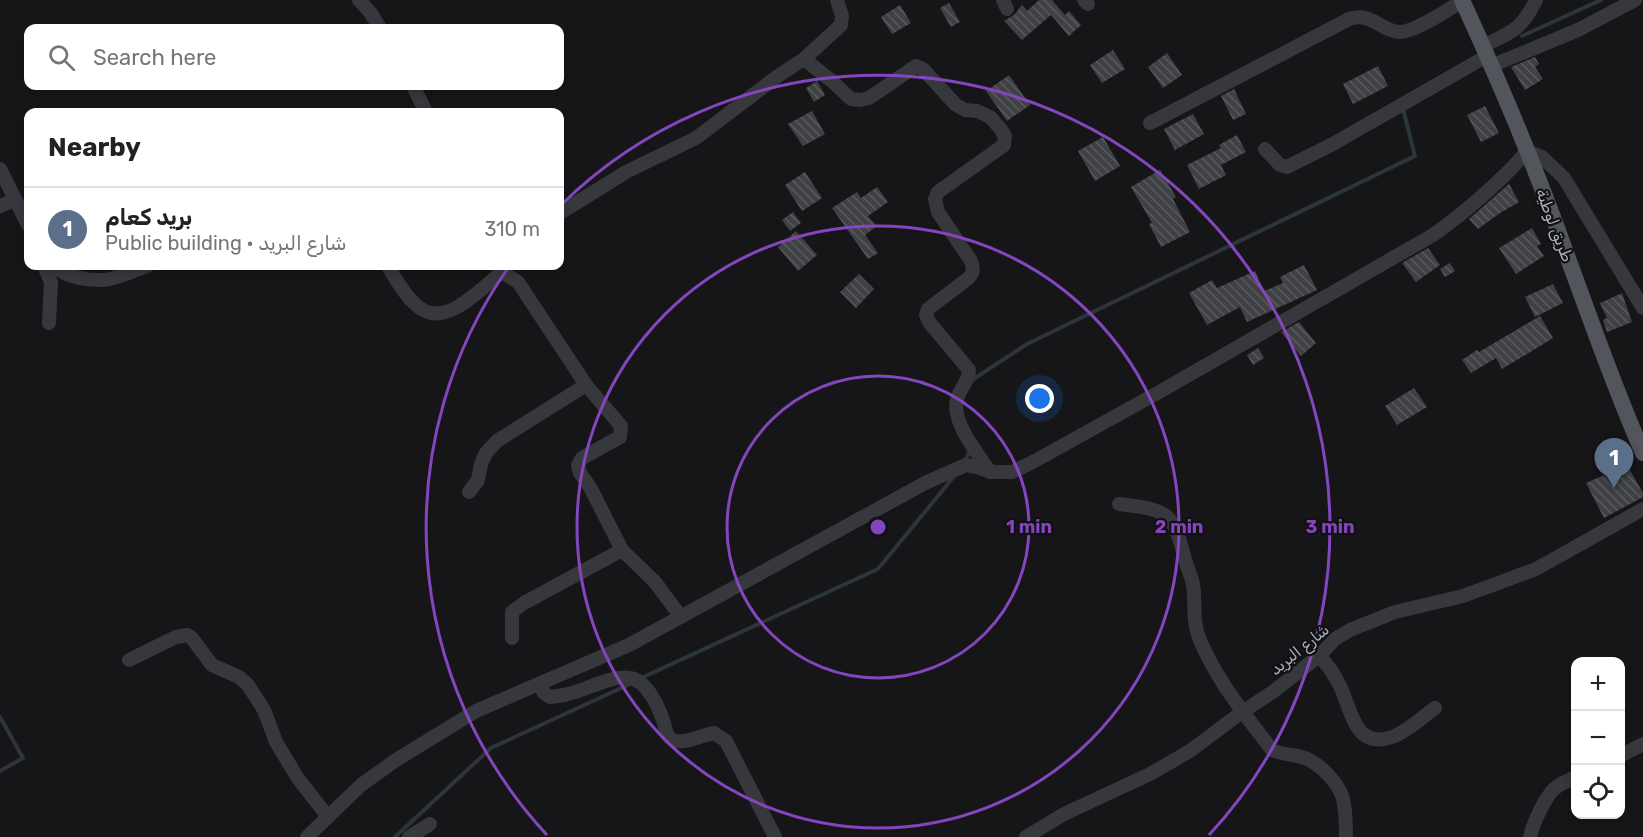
<!DOCTYPE html>
<meta charset="utf-8">
<style>
:root{--surface:#fff;--page:#f6f6f6;--text:#222;--muted:#767676;--line:#e0e0e0;--accent:#1a73e8}
body{margin:0;font-family:Rubik,Cairo,sans-serif;background:var(--page);color:var(--text)}
.controls{position:absolute;right:18px;bottom:18px;display:grid;overflow:hidden;border-radius:12px;box-shadow:0 3px 9px #0003}
.controls button{width:54px;height:54px;display:grid;place-items:center;padding:0;border:0;border-bottom:2px solid var(--line);background:var(--surface);color:var(--text);font:30px sans-serif}
.you{position:absolute;left:1040px;top:399px;width:21px;height:21px;margin:-15px;border:4px solid #fff;border-radius:50%;background:#1a73e8;box-shadow:0 0 0 9px #1a73e833}
.badge{display:grid;place-items:center;width:39px;height:39px;border-radius:50%;background:var(--accent);color:#fff;font-size:20px;font-weight:700}
.pin{position:absolute;translate:-50% -50px;filter:drop-shadow(0 2px 3px #0008)}
.pin::after{content:'';position:absolute;top:32px;width:21px;height:18px;background:inherit;clip-path:polygon(0 0,100% 0,50% 100%)}
.list{margin:0;padding:0;list-style:none}
h2{display:flex;justify-content:space-between;align-items:center;height:78px;margin:0;padding:0 24px;font-size:26px}
h2 small{font-size:20px;font-weight:400;color:var(--muted)}
.list li{display:grid;grid-template-columns:39px 1fr auto;gap:18px;align-items:center;box-sizing:border-box;height:84px;padding:0 24px;border-top:2px solid var(--line)}
.list b{display:block;font-size:22px;white-space:nowrap}
.list p{margin:0;font-size:20px;white-space:nowrap;color:var(--muted)}
.list em{font-size:20px;font-style:normal;color:var(--muted)}
.icon{flex:none;width:33px;height:33px;fill:none;stroke:currentColor;stroke-width:2;stroke-linecap:round;stroke-linejoin:round}
.map{position:relative;flex:none;width:1643px;height:837px;overflow:hidden}
.search{position:absolute;background:var(--surface);box-shadow:0 3px 9px #0003;left:24px;top:24px;width:540px;height:66px;display:flex;align-items:center;gap:15px;box-sizing:border-box;padding:0 21px;border-radius:12px;color:var(--muted);font-size:22px}
.panel{position:absolute;background:var(--surface);box-shadow:0 3px 9px #0003;left:24px;top:108px;width:540px;height:162px;border-radius:12px}
.map>svg:first-child{display:block}
.lines{fill:none;stroke-linecap:round;stroke-linejoin:round}
.stream{stroke:#2c353c;stroke-width:4}
.building{fill:url(#building-back-hatch)}
.minor{stroke:#37383d;stroke-width:14}
.major{stroke:#53555c;stroke-width:16}
.ring{fill:none;stroke:#8446be;stroke-width:3}
.labels{text-anchor:middle;stroke-width:4.5;stroke-linejoin:round;paint-order:stroke}
.street-label{font-size:16px;fill:#a8adb8;stroke:#111113}
.centre{fill:#8446be;stroke:#111113;stroke-width:3}
.ring-label{font-size:18px;text-anchor:middle;font-weight:bold;fill:#8446be;stroke:#111113;stroke-width:4.5;stroke-linejoin:round;paint-order:stroke}
</style>
<div class="map">
<svg width="1643" height="837" viewBox="0 0 1643 837">
<defs>
<pattern id="building-back-hatch" width="6" height="6" patternUnits="userSpaceOnUse" patternTransform="scale(1.5)"><rect width="6" height="6" fill="#404145"/><path d="M-1 5l2 2M0 0l6 6M5-1l2 2" fill="none" stroke="#595a5e"/></pattern>
</defs>
<rect width="100%" height="100%" fill="#161618"/>
<g class="lines">
<g class="stream">
<path d="M1522,36L1601,0"/>
<path d="M972,380L1027,344L1415,156L1403,109"/>
<path d="M964,463L971,448"/>
<path d="M639,679L878,569L956,474"/>
<path d="M0,717L23,758L0,771"/>
<path d="M395,837L491,748L630,684"/>
</g>
</g>
<g class="building">
<path d="M1039,0H1052L1065,15L1069,11L1081,25L1069,36L1051,15L1022,40L1004,21L1014,15L1022,5L1027,11Z"/>
<path d="M949,3L960,22L951,27L940,8Z"/>
<path d="M900,5L911,23L892,34L881,17Z"/>
<path d="M1113,50L1125,69L1102,83L1090,65Z"/>
<path d="M1167,53L1182,75L1163,88L1148,67Z"/>
<path d="M1535,57L1539,64L1535,67L1543,79L1525,90L1511,67Z"/>
<path d="M1378,66L1388,86L1353,104L1343,84Z"/>
<path d="M1009,75L1030,105L1007,121L986,91Z"/>
<path d="M817,81L825,95L814,102L806,88Z"/>
<path d="M1234,89L1246,114L1233,120L1221,96Z"/>
<path d="M1485,106L1499,133L1481,142L1467,115Z"/>
<path d="M812,111L825,134L803,146L788,124Z"/>
<path d="M1193,114L1204,134L1175,150L1164,129Z"/>
<path d="M1237,135L1246,152L1221,165L1226,175L1199,189L1187,165L1221,148L1219,145Z"/>
<path d="M1103,137L1120,166L1095,181L1078,151Z"/>
<path d="M1160,170L1176,197L1173,199L1190,232L1161,247L1149,224L1152,223L1131,187Z"/>
<path d="M805,172L822,198L802,211L785,185Z"/>
<path d="M1509,184L1519,202L1500,213L1478,229L1469,219Z"/>
<path d="M877,187L888,202L868,216L877,226L865,235L878,253L868,259L832,208L857,192L861,198Z"/>
<path d="M793,212L801,223L790,231L782,220Z"/>
<path d="M1532,228L1541,244L1537,246L1544,256L1516,274L1499,248Z"/>
<path d="M796,231L817,255L798,271L778,247Z"/>
<path d="M1428,248L1440,265L1416,282L1402,263Z"/>
<path d="M1450,263L1455,271L1445,277L1440,269Z"/>
<path d="M1304,265L1317,290L1247,322L1240,307L1207,325L1189,293L1212,280L1217,288L1255,271L1264,291L1283,283L1280,277Z"/>
<path d="M859,274L874,289L856,308L840,292Z"/>
<path d="M1553,284L1563,303L1535,317L1525,297Z"/>
<path d="M1622,293L1632,322L1607,332L1603,320L1607,318L1600,303Z"/>
<path d="M1540,316L1553,338L1502,369L1496,358L1471,373L1462,360L1477,350L1479,352Z"/>
<path d="M1299,322L1316,343L1301,356L1281,332Z"/>
<path d="M1258,348L1264,358L1253,365L1247,355Z"/>
<path d="M1414,388L1427,407L1397,425L1385,406Z"/>
<path d="M1627,465L1643,493V497L1604,518L1586,483Z"/>
</g>
<g class="lines">
<g class="minor">
<path d="M359,0L370,12L380,28"/>
<path d="M1003,0L1007,9"/>
<path d="M1084,0L1088,4"/>
<path d="M1483,46C1512,32 1521,30 1536,0"/>
<path d="M804,59L833,82L851,99L860,100L869,98L916,66L923,69L956,105L965,110L977,111L990,117L1000,128L1005,136L1004,145L938,192L935,199L938,212L971,261C974,270 974,274 966,280L928,309L926,315L929,322L969,370C969,382 959,389 957,400C951,422 979,455 990,472"/>
<path d="M1491,66L1578,30L1635,0"/>
<path d="M413,86L426,112"/>
<path d="M1150,123L1349,19C1372,12 1378,29 1398,32C1411,34 1450,9 1462,1"/>
<path d="M1265,149L1280,165L1287,167L1331,145L1487,56"/>
<path d="M0,169L28,225"/>
<path d="M0,206L14,200"/>
<path d="M560,213L626,172L696,138L778,76L804,59L841,25L842,16L837,0"/>
<path d="M44,266L51,282L49,323"/>
<path d="M56,266C63,278 96,282 110,279C123,276 135,270 147,266"/>
<path d="M499,266L502,272L518,282L586,385L621,426L620,437L582,458L578,465L580,473L590,487L622,550L655,582L681,617"/>
<path d="M389,268C397,281 407,299 420,308C447,328 482,287 502,272"/>
<path d="M469,492L478,480L481,464L486,453L497,441L586,385"/>
<path d="M1119,504C1171,510 1173,513 1186,563C1188,570 1192,577 1193,585C1196,602 1192,618 1198,635C1215,679 1244,713 1272,750C1283,755 1294,754 1305,758C1320,764 1339,783 1343,799C1346,811 1346,825 1346,837"/>
<path d="M512,638V612L524,603L622,550"/>
<path d="M1319,656C1328,665 1335,675 1340,686C1352,710 1354,750 1392,737C1407,732 1422,717 1435,708"/>
<path d="M129,660L176,637L187,635L191,637L212,665L239,677L248,685L264,710L276,742L297,777L328,817"/>
<path d="M539,684L544,693L550,697C556,696 562,696 568,694C587,690 610,675 630,678C647,681 658,706 663,720C666,728 665,736 673,740C684,745 702,735 714,733L726,741L775,837"/>
<path d="M1620,756L1643,744"/>
<path d="M307,837L361,785L396,760L476,711L629,645L927,482L966,465L977,467L990,472H1012L1031,463L1161,391L1433,235C1463,214 1504,179 1527,151L1542,157L1564,178L1643,308"/>
<path d="M409,837L430,824"/>
<path d="M1026,837L1064,814L1150,774L1190,751L1242,712L1274,691L1319,656L1335,639L1350,630L1395,612L1463,596L1536,569L1643,509"/>
<path d="M1530,837C1533,824 1546,793 1558,786C1563,782 1570,780 1576,777"/>
</g>
<path class="major" d="M1462,0C1501,85 1538,173 1569,261C1593,326 1615,390 1643,453"/>
</g>
<g class="ring">
<circle cx="878" cy="527" r="151"/>
<circle cx="878" cy="527" r="301"/>
<path d="M547 835A452 452 0 0 1 508 268M561 205A452 452 0 0 1 1209 835"/>
</g>
<g class="labels">
<g class="street-label">
<text transform="translate(1555 225) rotate(69)" y="6">طريق لوطية</text>
<text transform="translate(1299 649) rotate(-39)" y="6">شارع البريد</text>
</g>
</g>
<circle cx="878" cy="527" r="9" class="centre"/>
<g class="ring-label">
<text x="1029" y="533">1 min</text>
<text x="1179" y="533">2 min</text>
<text x="1330" y="533">3 min</text>
</g>
</svg>
<div class="controls">
<button>+</button>
<button>−</button>
<button><svg class="icon" aria-label="locate" viewBox="0 0 24 24"><circle cx="12" cy="12" r="6"/><path d="M12 2v4M12 18v4M2 12h4M18 12h4"/></svg></button>
</div>
<div class="you"></div>
<div class="pin badge" style="left:1614px;top:488px;background:#5c6f8a">1</div>
<div class="search"><svg class="icon" aria-label="search" viewBox="0 0 24 24"><circle cx="10" cy="10" r="6"/><path d="M15 15l6 6"/></svg>Search here</div>
<section class="panel">
<h2>Nearby<small></small></h2>
<ul class="list">
<li><span class="badge" style="background:#5c6f8a">1</span><div><b>بريد كعام</b><p>Public building · شارع البريد</p></div><em>310 m</em></li>
</ul>
</section>
</div>
